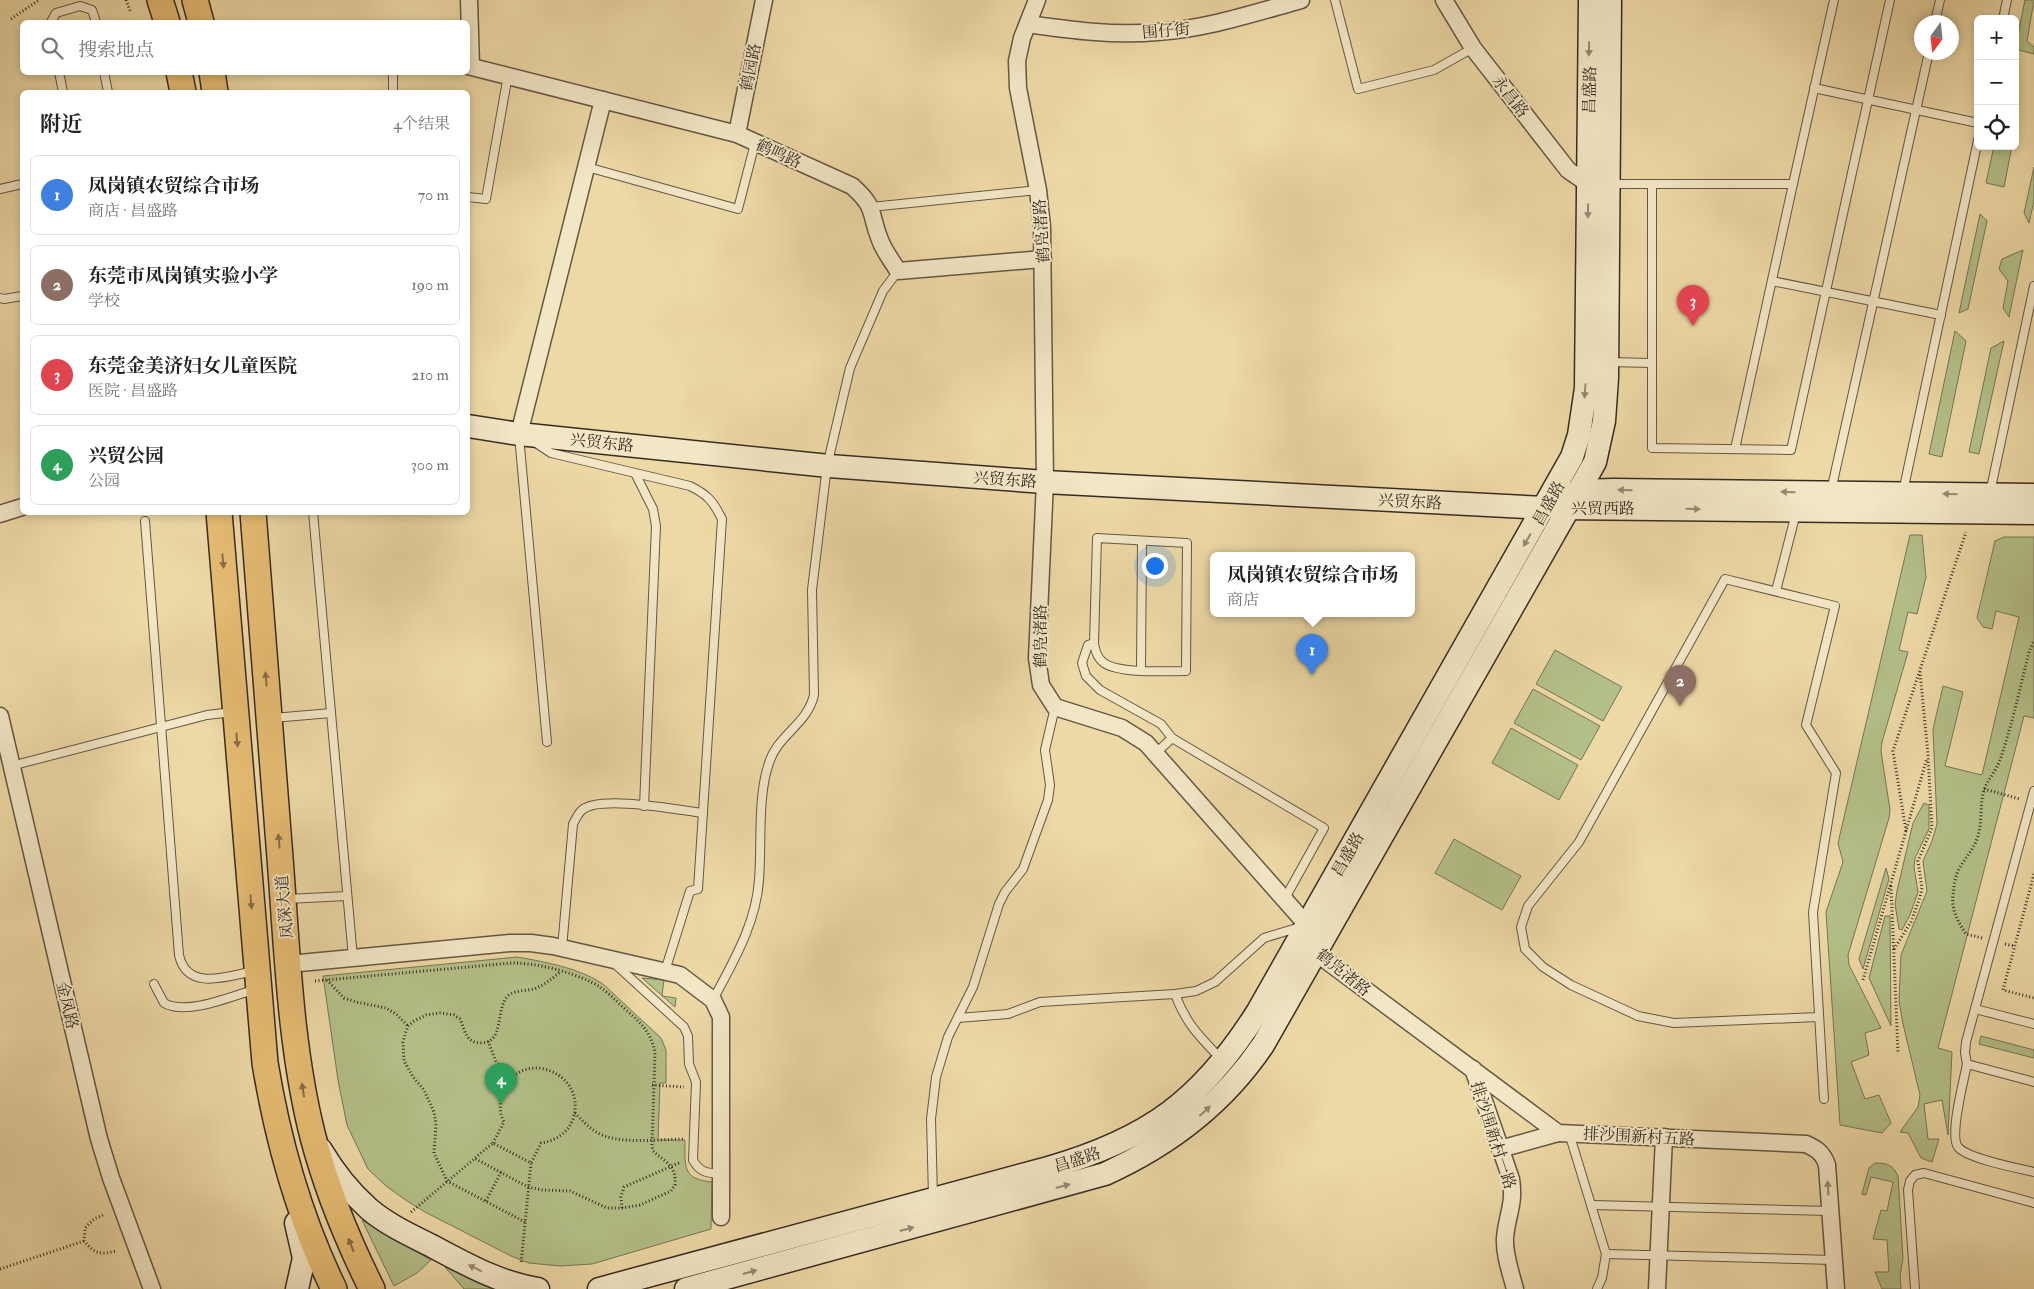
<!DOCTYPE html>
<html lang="zh">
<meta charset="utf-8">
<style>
:root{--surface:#fff;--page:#f6f6f6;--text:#222;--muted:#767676;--line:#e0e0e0;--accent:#db2777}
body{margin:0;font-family:"IM FELL Double Pica","Noto Serif SC",serif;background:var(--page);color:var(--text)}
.controls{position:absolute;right:15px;top:15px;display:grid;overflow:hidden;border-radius:8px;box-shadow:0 2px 8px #0003}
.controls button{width:45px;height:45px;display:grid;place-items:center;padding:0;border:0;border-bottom:1px solid var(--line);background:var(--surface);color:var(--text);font:25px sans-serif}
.compass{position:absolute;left:1914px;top:15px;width:45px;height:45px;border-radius:50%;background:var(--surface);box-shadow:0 2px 8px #0003;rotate:195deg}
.you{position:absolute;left:1154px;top:565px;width:18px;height:18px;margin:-12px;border:4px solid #fff;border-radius:50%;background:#1a73e8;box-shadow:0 0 0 8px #1a73e833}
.badge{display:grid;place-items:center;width:32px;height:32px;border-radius:50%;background:var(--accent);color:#fff;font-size:16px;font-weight:700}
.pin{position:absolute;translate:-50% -41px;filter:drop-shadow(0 1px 2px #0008)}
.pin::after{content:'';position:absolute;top:26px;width:18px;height:15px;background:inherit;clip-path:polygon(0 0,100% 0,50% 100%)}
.popup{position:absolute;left:1210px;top:552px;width:205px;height:65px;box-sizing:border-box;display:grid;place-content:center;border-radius:8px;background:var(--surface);filter:drop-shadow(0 1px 4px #0005);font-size:16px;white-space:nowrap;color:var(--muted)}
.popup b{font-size:19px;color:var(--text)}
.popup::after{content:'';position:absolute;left:50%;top:100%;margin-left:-10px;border:10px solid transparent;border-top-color:var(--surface)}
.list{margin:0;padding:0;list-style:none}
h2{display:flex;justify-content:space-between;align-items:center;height:65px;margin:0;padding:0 20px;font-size:21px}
h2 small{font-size:16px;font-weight:400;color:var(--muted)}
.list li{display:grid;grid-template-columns:32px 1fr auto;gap:15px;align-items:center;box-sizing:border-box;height:80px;margin:0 10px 10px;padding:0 10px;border:1px solid var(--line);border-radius:8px}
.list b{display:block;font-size:19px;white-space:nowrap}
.list p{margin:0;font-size:16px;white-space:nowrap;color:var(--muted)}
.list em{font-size:16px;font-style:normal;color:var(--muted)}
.icon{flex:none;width:28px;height:28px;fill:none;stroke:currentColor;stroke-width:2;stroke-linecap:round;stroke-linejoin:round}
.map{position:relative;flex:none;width:2034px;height:1289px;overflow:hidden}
.search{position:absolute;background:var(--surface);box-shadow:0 2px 8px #0003;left:20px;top:20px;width:450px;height:55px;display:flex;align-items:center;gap:12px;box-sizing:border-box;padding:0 18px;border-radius:8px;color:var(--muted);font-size:19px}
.panel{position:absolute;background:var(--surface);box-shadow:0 2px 8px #0003;left:20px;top:90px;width:450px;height:425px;border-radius:8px}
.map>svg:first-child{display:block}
.green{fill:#b4c089;stroke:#767657}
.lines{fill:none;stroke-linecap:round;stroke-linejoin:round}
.lane-casing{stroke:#645745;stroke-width:10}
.street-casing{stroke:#645745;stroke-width:19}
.secondary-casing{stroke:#372c25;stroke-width:25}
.primary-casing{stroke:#372c25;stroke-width:28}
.path{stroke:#372c25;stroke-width:3;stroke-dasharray:1 2.5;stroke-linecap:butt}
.lane{stroke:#f3e6c5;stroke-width:8}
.street{stroke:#f3e6c5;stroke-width:16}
.secondary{stroke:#f3e6c5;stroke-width:22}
.primary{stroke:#e6bc73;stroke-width:25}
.oneway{fill:#958975}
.oneway2{fill:#866d48}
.labels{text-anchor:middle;stroke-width:4;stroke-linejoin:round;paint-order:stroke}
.street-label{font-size:16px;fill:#372c25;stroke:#f3e6c5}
</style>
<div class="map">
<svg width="2034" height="1289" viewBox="0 0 2034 1289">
<rect width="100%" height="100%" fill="#edd9a6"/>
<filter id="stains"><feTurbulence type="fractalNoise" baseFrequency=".004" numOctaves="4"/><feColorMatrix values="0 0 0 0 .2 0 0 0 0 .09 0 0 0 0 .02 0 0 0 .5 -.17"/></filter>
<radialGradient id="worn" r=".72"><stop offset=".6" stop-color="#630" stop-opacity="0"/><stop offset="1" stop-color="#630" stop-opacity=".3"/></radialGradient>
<g class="green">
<path d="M2025,0H2034L2027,41L2034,47V54L2015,49Z"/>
<path d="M1994,146H2012L2004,187L1986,183Z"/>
<path d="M2034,167V201L2029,223L2024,213Z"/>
<path d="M1980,214L1987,221L1968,309L1959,313Z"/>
<path d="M2023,250L2009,317L2003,308L2008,281L1999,269L2002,259Z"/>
<path d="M1955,331L1966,341L1942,457L1929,454Z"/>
<path d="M2004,341L1979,454L1969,452L1991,348Z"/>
<path d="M1910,535H1922L1926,577L1917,614L1908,612L1899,650L1908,652L1882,742L1881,751L1890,810L1889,818L1848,955L1849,965L1881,1028L1865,1033L1869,1055L1851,1062L1865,1099L1879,1095L1891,1123L1882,1133L1840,1125L1826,912L1843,862L1838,843Z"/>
<path d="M2004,537H2034V718L2024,716L1938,1048L1952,1052L1948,1135L1942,1100L1924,1104L1928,1139H1939L1932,1162L1921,1158L1908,1133L1900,1132L1918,1107L1920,1095L1903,1024L1899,1001L1901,955L1927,891L1923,861L1932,841L1937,824L1933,729L1943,686L1963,692L1945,766L1982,775L2019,617L1996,611L1992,629L1983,627L1977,618L1995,541Z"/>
<path d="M1555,650L1622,687L1603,721L1536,684Z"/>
<path d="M1533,689L1600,726L1581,760L1514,723Z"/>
<path d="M1511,728L1578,765L1559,800L1492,763Z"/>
<path d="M1924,803L1929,805V829L1915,858L1914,867L1918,892L1910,915L1902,930L1899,929L1895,904L1897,891L1913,823Z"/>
<path d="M1454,839L1521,876L1502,910L1435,873Z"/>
<path d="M1886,868L1889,879L1863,969L1859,959Z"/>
<path d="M1885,916H1890L1891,1026L1869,978Z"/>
<path d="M517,957C546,962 579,968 603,984L661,1038L666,1050V1083H660L658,1140H685C685,1167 682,1179 712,1182L711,1229L592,1264L560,1266L529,1263L511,1256L425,1212L407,1201L386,1186L368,1169L347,1125L338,1080L323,976Z"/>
<path d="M642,978L664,980L662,996L676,998L675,1007Z"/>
<path d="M1981,1036L2034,1050V1058L1979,1044Z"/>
<path d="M1875,1163C1887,1163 1893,1165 1898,1176L1903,1258L1900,1276L1901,1289H1882L1875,1272H1889L1887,1240L1873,1239L1881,1210L1887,1211L1893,1182L1871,1177L1866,1195L1862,1194L1869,1168Z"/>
<path d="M362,1220L431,1260L417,1273L394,1286Z"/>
<path d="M445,1267L497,1289H464Z"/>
</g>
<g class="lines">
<g class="lane-casing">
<g id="lane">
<path d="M1335,0L1358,89L1434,70L1473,48"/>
<path d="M2003,19L2007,0"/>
<path d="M51,22L56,13L80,6L92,10L96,22"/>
<path d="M1935,22L1940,0"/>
<path d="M59,72L63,92"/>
<path d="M104,72L108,92"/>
<path d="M393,72V92"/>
<path d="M1814,88L1978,123"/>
<path d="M587,167L738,209L755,143"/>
<path d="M1610,184H1793L1834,0"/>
<path d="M1652,184V448L1791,450L1890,0"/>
<path d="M0,189L22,184"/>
<path d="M468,197L486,199L508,75"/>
<path d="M871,207L1038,190"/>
<path d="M1772,281L1941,315"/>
<path d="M0,298L4,299L22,296"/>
<path d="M1609,362L1652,363"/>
<path d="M519,436L547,742"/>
<path d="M536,443L551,453L690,486C708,495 713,501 722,519L698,889L690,891L665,971"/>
<path d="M1735,449L1793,184"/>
<path d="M635,473L653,509L656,526L644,806"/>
<path d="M1831,491L1929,52"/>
<path d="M1903,492L1978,140"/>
<path d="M1990,493L2034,286"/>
<path d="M313,512L353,958"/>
<path d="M145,521L179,955C187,992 228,976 254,971"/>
<path d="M1776,591L1796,513"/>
<path d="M1094,643C1095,651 1097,658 1104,663C1120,674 1166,671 1186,671L1187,543L1097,538L1094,643L1088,645L1082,663L1086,676L1100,690L1161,724L1172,738L1155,754"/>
<path d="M1141,670L1142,541"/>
<path d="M273,718L331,713"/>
<path d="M1172,738L1324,828L1284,900"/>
<path d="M11,766L207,715L233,712"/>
<path d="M2034,791L1966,1042L1965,1053L1967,1064C1964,1080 1949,1135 1958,1147C1968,1159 2017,1168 2034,1172"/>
<path d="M287,899L347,896"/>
<path d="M562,948L573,824C575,820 578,814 581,811C597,794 679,810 703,813"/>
<path d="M615,964L684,1027L688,1036L689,1064L696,1082L693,1160C700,1173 708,1173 721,1174"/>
<path d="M154,984L164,1003C186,1016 233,996 256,989"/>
<path d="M1175,994C1186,1024 1200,1037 1221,1059"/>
<path d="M713,1000C733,962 756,924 759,880C762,845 757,797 769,763C778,734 807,725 814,695L812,590L827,466L850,368L883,291L898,271"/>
<path d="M1975,1009L2034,1024"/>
<path d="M1819,1017L1674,1023L1638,1016L1571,985L1543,967L1525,949L1521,927L1528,906L1579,842L1725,579L1835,606L1806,725L1836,773L1813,912L1824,1099"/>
<path d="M958,1018L1008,1014L1040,1002L1175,994L1196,991L1215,982L1264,938L1300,927"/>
<path d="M1967,1064L2034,1082"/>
<path d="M1569,1133L1606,1254L1602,1278L1597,1289"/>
<path d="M933,1197L931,1119L936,1077L948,1037L973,987L999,904L1005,892L1023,869L1048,800L1050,785L1045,750L1055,707"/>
<path d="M1592,1205L1830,1211"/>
<path d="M1606,1254L1834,1260"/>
<path d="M1915,1289L1908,1190L1910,1181L1915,1175L1924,1173L2034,1203"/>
</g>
</g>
<g class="street-casing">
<g id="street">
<path d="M469,0L471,66"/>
<path d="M1037,0L1022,38L1017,61L1018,88L1038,190L1042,227L1045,482L1037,658L1041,685L1055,707L1122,728L1146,743L1307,925L1316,953L1558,1133L1806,1144C1817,1149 1823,1153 1827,1165L1836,1289"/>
<path d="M1444,0L1473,48L1568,170L1588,184"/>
<path d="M1028,24C1070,30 1114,36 1157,32C1206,29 1254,13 1301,0"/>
<path d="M468,66L737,134L852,186C877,208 869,213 880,240C884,251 892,261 898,271L1043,259"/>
<path d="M737,134L764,0"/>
<path d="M519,434L603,100"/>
<path d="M0,514L22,507"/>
<path d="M0,716L99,1139L111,1178L152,1289"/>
<path d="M289,964L510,943H531L553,946L680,975L713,1000L721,1017V1217"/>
<path d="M1473,1069L1511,1179C1515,1205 1507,1214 1505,1238C1504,1255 1511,1273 1515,1289"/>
<path d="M1500,1149L1558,1133"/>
<path d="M1657,1289L1664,1137"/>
</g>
</g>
<g class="secondary-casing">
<g id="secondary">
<path d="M468,426L519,434L829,466L1045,482L1545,508"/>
<path d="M1569,496L1578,491L1613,490L2034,495"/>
<path d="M1558,508L2034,513"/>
<path d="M321,1150C334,1172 350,1192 369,1209C388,1225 410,1235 432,1246C466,1264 499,1283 538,1289"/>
<path d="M296,1223L304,1258L297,1289"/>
<path d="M599,1289L1048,1168C1149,1139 1202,1100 1258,1011L1572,457L1579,435L1586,388L1590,0"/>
<path d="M686,1289L1105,1174C1169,1145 1224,1103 1263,1045L1595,462L1604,421L1607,378L1610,0"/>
</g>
</g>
<g class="primary-casing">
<g id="primary">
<path d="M160,0L167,22"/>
<path d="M195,0L201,22"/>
<path d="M179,72L183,92"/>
<path d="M212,72L215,92"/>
<path d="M219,512L265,1063C278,1142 299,1217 334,1289"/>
<path d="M253,512C262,623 271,734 279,845C287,942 289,1043 313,1137C327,1190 348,1241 372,1289"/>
</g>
</g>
<g class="path">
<path d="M126,0L131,13"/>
<path d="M11,19L39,0"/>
<path d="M1984,789L2020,799"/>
<path d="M1906,831L1893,751L1966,532"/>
<path d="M2034,874L2003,990L2034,998"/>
<path d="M1891,886L1898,1053"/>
<path d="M1982,938L1966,934C1958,922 1951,909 1953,895C1954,886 1955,876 1959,869C1965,858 1973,850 1977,839C1983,823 1979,807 1984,790C1988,779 1996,771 2000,760C2012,725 2020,688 2029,652L2034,641"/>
<path d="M2005,944L2014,946"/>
<path d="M1894,949L1911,922L1920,897L1922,888L1918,861L1932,828L1928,755L1920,672"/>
<path d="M327,980L344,998L356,1002L386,1008L396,1014L408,1026"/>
<path d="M1863,980L1927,758"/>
<path d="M315,981L512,963C537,963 568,971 591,982C604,988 614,999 625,1009C640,1022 651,1032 655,1052L652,1146L653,1151C665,1162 677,1166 675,1185L671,1191L640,1205L622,1208H607L570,1191L543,1190L528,1187L474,1158"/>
<path d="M488,1041L496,1062L512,1078"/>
<path d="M652,1085L684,1087"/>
<path d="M575,1113C582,1120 589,1128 598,1133C620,1145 658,1139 683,1139"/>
<path d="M493,1143L504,1122C499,1112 499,1100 504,1089C524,1047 588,1074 573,1119C568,1133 555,1141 541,1143L531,1163"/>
<path d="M486,1201L501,1172"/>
<path d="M622,1208L621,1197L624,1187L681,1162"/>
<path d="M411,1212L493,1143L531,1163L521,1264"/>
<path d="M103,1215L94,1219L85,1228L84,1241C95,1254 100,1255 116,1251"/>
<path d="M525,1222L447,1181L434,1153L436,1124L434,1112L424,1090L413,1077L404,1061L403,1042L405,1034L408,1026L414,1021L426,1015L440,1013L454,1015L460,1019C465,1029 465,1043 481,1043C505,1043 495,1008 508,996C514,990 526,991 534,989C544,985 552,979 560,972"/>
<path d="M0,1269L84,1241"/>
</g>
<use href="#lane" class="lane"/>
<use href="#street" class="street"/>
<use href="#secondary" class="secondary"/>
<use href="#primary" class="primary"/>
</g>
<defs><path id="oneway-solid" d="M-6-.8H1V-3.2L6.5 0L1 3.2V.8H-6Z" transform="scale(1.25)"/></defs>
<g class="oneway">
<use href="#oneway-solid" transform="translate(1589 49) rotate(91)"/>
<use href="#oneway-solid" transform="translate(1588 211) rotate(91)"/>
<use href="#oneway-solid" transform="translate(1585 391) rotate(94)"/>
<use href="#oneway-solid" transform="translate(1625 490) rotate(-179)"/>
<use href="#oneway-solid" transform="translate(1788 492) rotate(-179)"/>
<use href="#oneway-solid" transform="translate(1950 494) rotate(-179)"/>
<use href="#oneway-solid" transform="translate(1693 509) rotate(1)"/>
<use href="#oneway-solid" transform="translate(1527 540) rotate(120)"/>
<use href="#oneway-solid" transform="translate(1205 1111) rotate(-42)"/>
<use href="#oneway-solid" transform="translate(1063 1186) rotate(-15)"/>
<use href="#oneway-solid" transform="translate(1828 1188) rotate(-94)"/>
<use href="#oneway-solid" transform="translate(907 1229) rotate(-15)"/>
<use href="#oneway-solid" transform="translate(475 1268) rotate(-154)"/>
<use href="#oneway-solid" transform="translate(750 1272) rotate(-15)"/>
</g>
<g class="oneway2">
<use href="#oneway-solid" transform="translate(223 561) rotate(85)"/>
<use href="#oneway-solid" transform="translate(266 679) rotate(-95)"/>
<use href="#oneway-solid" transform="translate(237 740) rotate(85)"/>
<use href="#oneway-solid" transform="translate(279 841) rotate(-95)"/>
<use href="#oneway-solid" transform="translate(251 902) rotate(85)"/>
<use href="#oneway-solid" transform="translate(303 1090) rotate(-99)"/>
<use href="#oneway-solid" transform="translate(351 1245) rotate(-112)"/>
</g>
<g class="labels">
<g class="street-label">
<text transform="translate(1166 30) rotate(-5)" y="6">围仔街</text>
<text transform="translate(750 67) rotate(-79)" y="6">鹤园路</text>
<text transform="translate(1589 90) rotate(-89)" y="6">昌盛路</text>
<text transform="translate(1511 96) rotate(52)" y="6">永昌路</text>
<text transform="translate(779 153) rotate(24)" y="6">鹤鸣路</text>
<text transform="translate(1041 231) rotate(-94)" y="6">鹤凫渚路</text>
<text transform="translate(602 442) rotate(6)" y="6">兴贸东路</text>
<text transform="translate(1005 479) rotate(4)" y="6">兴贸东路</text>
<text transform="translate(1410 501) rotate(3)" y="6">兴贸东路</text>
<text transform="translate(1548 503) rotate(-61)" y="6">昌盛路</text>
<text x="1603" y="514">兴贸西路</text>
<text transform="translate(1040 636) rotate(-90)" y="6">鹤凫渚路</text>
<text transform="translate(1347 854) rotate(-60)" y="6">昌盛路</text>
<text transform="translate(284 907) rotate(-95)" y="6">凤深大道</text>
<text transform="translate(1344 972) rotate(39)" y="6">鹤凫渚路</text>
<text transform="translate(68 1005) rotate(77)" y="6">金凤路</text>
<text transform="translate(1494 1135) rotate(72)" y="6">排沙围新村一路</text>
<text transform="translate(1639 1136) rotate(3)" y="6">排沙围新村五路</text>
<text transform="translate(1077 1159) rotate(-18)" y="6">昌盛路</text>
</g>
</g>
<rect width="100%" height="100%" filter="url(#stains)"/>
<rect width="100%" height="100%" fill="url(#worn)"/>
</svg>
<div class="controls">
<button>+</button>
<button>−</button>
<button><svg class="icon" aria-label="locate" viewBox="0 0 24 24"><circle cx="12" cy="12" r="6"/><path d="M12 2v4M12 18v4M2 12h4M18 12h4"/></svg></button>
</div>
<svg class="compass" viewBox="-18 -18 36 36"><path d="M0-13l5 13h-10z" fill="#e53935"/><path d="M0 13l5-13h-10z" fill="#767676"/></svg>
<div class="you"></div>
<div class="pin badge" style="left:1312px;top:675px;background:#3f7fe0">1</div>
<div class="popup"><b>凤岗镇农贸综合市场</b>商店</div>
<div class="pin badge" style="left:1680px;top:706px;background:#8d6e63">2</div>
<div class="pin badge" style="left:1693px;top:326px;background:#e0444e">3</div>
<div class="pin badge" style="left:501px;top:1104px;background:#2e9e5b">4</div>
<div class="search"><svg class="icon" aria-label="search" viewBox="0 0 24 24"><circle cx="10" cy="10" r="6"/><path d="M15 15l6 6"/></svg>搜索地点</div>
<section class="panel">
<h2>附近<small>4个结果</small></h2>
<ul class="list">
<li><span class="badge" style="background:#3f7fe0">1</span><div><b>凤岗镇农贸综合市场</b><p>商店 · 昌盛路</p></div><em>70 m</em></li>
<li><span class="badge" style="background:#8d6e63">2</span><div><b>东莞市凤岗镇实验小学</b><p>学校</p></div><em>190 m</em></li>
<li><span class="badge" style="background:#e0444e">3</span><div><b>东莞金美济妇女儿童医院</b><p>医院 · 昌盛路</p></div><em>210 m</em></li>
<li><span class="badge" style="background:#2e9e5b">4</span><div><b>兴贸公园</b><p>公园</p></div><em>300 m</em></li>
</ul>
</section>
</div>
